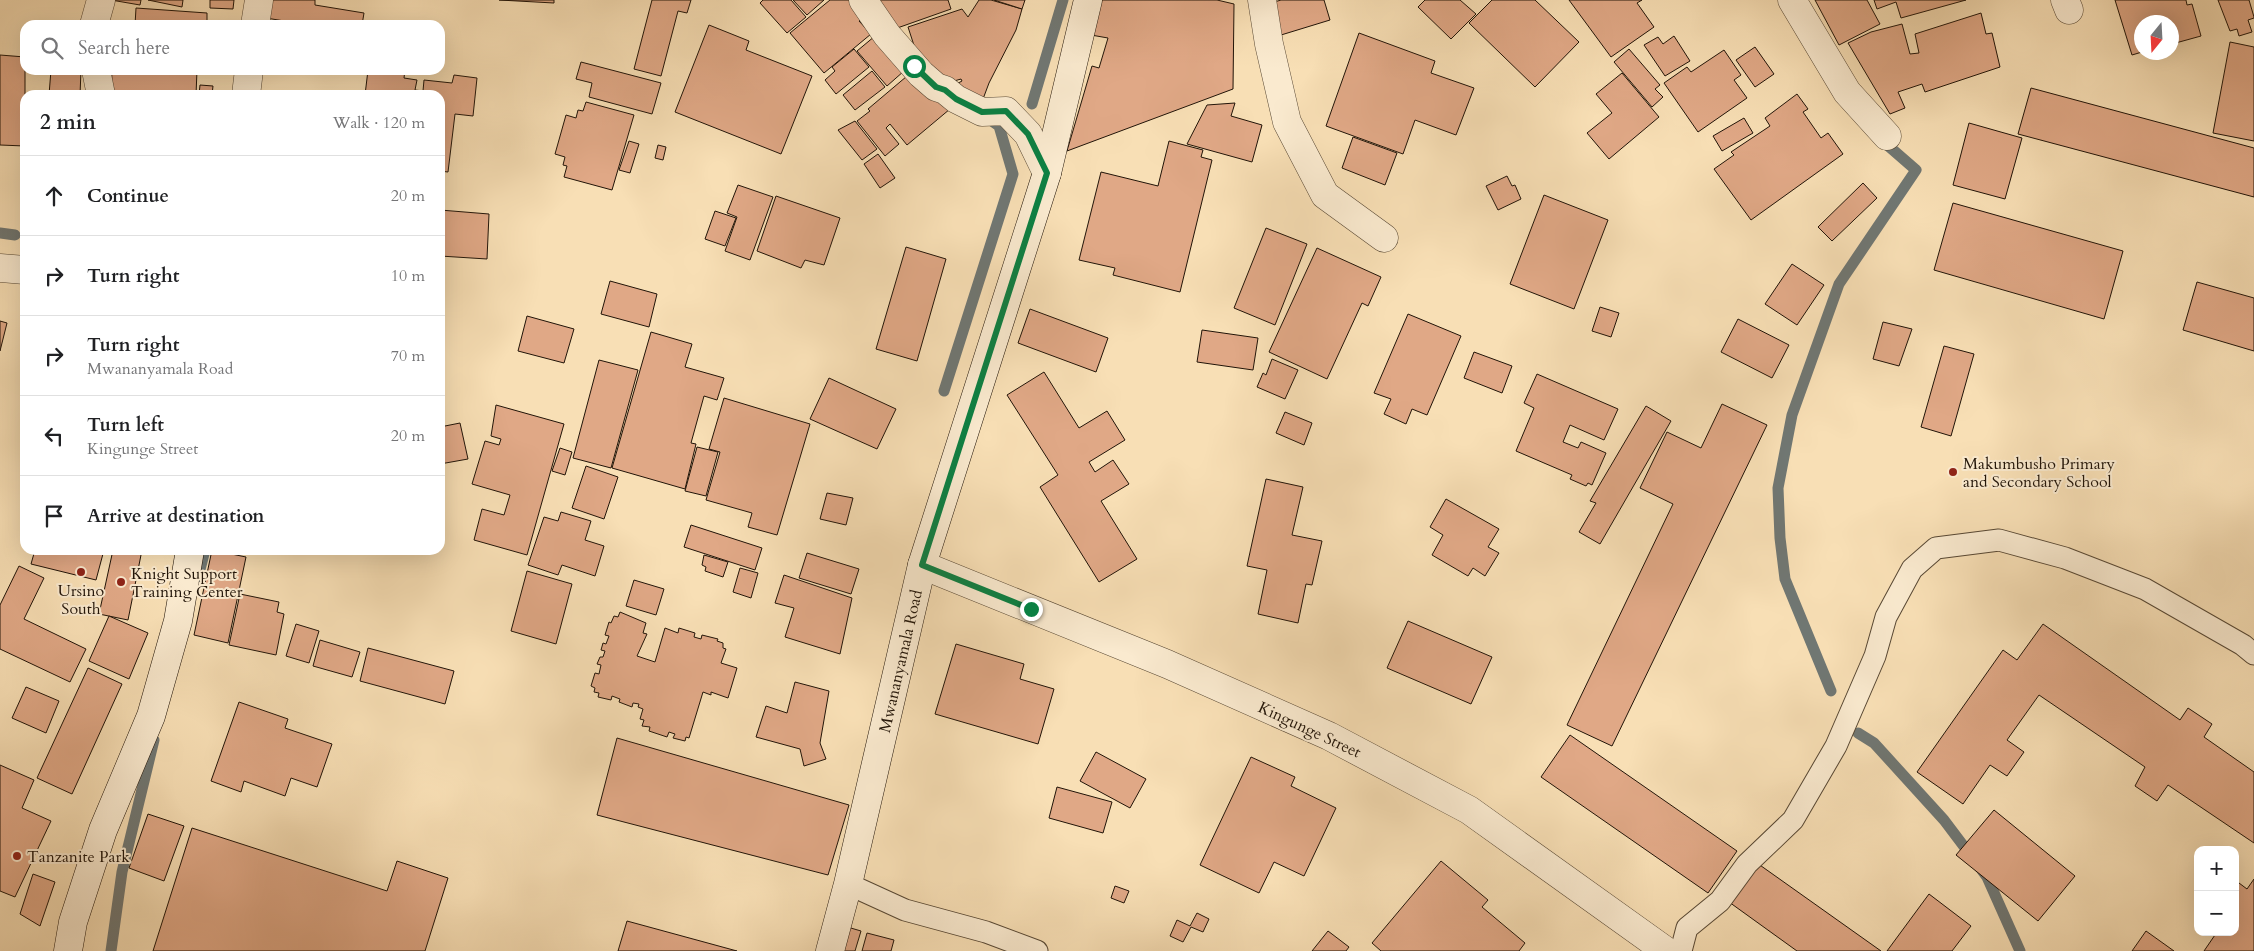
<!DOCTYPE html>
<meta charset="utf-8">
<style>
:root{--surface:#fff;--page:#f6f6f6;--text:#202124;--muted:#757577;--line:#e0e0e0}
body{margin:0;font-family:Cardo,serif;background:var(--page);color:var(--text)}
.controls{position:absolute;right:15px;bottom:15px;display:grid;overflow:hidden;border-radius:10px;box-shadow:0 5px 20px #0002}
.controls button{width:45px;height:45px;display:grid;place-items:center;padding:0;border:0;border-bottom:1px solid var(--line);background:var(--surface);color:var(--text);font:25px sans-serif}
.compass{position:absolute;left:2134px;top:15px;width:45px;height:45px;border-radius:50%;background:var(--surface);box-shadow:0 5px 20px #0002;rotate:198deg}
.stop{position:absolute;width:15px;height:15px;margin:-11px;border:4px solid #0b8043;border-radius:50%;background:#fff}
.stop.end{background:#0b8043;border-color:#fff;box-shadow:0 1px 5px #0008}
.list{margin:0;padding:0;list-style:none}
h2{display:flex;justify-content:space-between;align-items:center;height:65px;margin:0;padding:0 20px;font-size:21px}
h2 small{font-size:16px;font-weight:400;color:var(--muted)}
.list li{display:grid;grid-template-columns:32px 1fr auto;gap:15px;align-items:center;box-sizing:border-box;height:80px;padding:0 20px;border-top:1px solid var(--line)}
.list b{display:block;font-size:19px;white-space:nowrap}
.list p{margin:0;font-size:16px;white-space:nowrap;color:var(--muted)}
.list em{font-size:16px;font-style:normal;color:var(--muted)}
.icon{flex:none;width:28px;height:28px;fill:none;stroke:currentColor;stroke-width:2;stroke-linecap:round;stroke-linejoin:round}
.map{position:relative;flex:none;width:2254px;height:951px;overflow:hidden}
.search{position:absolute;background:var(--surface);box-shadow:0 5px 20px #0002;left:20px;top:20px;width:425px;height:55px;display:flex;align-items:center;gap:12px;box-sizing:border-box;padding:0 18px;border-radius:15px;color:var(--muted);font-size:19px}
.panel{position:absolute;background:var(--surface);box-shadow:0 5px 20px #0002;left:20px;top:90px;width:425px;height:465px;border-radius:15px}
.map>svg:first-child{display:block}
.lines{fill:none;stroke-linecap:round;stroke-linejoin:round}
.stream{stroke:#707773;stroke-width:11}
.building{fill:#e0a886;stroke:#211408}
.lane-casing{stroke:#574733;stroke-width:23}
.street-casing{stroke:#574733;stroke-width:29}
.secondary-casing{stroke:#211408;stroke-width:29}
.lane{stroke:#faeacf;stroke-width:21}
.street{stroke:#faeacf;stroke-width:28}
.secondary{stroke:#faeacf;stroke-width:28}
.route{stroke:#0b8043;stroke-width:6}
.poi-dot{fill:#8f2418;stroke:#faeacf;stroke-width:2}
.labels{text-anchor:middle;stroke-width:4;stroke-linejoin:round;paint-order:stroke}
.poi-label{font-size:16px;fill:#211408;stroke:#faeacf;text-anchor:start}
.street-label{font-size:16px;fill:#211408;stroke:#faeacf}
</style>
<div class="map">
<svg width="2254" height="951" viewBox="0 0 2254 951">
<rect width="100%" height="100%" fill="#f8dfb5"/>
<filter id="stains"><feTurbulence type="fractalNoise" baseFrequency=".004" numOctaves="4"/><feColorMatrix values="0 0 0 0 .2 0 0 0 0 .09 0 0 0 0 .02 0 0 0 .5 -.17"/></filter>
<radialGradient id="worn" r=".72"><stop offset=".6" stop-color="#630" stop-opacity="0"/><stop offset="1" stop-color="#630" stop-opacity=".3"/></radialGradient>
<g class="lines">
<g class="stream">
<path d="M1032,104L1063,0"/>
<path d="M0,233L15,235"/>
<path d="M944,391L1013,174L999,126L985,116"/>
<path d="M198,577L205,550"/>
<path d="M1831,691L1785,579L1780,538L1778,488L1792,415L1839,284L1916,170L1885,143"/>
<path d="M1858,733L1874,743L1944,820L1987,877L2020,951"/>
<path d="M111,951L122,872L154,740"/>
</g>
</g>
<g class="building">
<path d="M111,0H141L140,5Z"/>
<path d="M148,0H183L182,7Z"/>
<path d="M210,0H234L233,9L210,8Z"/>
<path d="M269,0H315V5L364,13L362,25H309L266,18Z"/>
<path d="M499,0H554V3Z"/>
<path d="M652,0H691L687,13L678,11L661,76L634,69Z"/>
<path d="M763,0H791L806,17L787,33L760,3Z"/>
<path d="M793,0H824L807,15Z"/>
<path d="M830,0H855L867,14L859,21L871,34L824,73L790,33Z"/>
<path d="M875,0H948L951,9L886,32Z"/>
<path d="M979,0H991L1022,9L1016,30L989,83L980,107L947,89L962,81L961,79L937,86L923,73L908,27L962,9L968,17Z"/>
<path d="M994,0H1025L1022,9Z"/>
<path d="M1100,0H1217L1234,4L1233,89L1067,151L1092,66L1099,68L1108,38L1091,35Z"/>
<path d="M1281,0H1324L1330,20L1281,35L1271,3Z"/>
<path d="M1425,0H1460L1476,14L1451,39L1418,7Z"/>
<path d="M1492,0H1535L1579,42L1535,87L1469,23Z"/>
<path d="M1569,0H1642L1637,3L1654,27L1611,57Z"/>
<path d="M1815,0H1867L1880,24L1839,45Z"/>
<path d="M1874,0H1966L1901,18L1896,2L1877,9Z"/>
<path d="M2115,0H2186L2187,5L2192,4L2201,36L2172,44V22H2142V52L2132,55Z"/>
<path d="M2218,0H2249L2254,17V18L2248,20L2252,32L2239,36L2237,29L2230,31Z"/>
<path d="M136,8L207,13V25H129H135Z"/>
<path d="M1981,13L1986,34L1992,33L2000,67L1925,92L1922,84L1898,92L1905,108L1890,114L1848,43L1871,32L1902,24L1910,54L1919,53L1915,34Z"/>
<path d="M709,25L749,41L746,50L812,76L781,154L675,112Z"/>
<path d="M1359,33L1435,61L1431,73L1474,88L1456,135L1415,120L1403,154L1326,126Z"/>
<path d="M875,36L904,71L887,86L857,51Z"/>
<path d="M1674,36L1690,61L1665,76L1644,45L1658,37L1663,44Z"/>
<path d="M2230,42L2254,47V141L2213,133Z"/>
<path d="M1755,47L1774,74L1755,87L1736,60Z"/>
<path d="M854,49L869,67L836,94L825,80L835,71L832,67Z"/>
<path d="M1629,49L1660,85L1655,89L1663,97L1652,107L1614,62Z"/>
<path d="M1724,50L1741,75L1734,80L1747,98L1698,132L1664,83L1687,67L1691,72Z"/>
<path d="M0,55L25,57V146L0,145Z"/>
<path d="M581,62L661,83L652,114L589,97L592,83L576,79Z"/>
<path d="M51,70H81L80,95H49Z"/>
<path d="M112,70H197L196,95H111Z"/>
<path d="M368,70H405L404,78L417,80L415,90L423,91L424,80L452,83L454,75L477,78L473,116L455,114L448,172L440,171V95H363H365Z"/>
<path d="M872,71L885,87L855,110L843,95Z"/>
<path d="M913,71L950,109L907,145L890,124L886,128L899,144L885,156L857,121L870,111L868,109Z"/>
<path d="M1622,73L1659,117L1609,159L1587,133L1612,113L1596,94Z"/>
<path d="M200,85L213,86L212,95H199Z"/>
<path d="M2031,88L2254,148V197L2018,134Z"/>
<path d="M1797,94L1808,109L1803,112L1821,138L1828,133L1843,154L1751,220L1714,169L1734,155L1731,152L1770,126L1765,118Z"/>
<path d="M586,102L634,115L612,190L564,177L567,166L563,165L565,157L555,154L566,115L576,118L578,110L583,111Z"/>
<path d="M1235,103L1231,116L1262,125L1252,162L1187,144L1207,105Z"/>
<path d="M1744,118L1753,133L1722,151L1713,136Z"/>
<path d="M855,121L877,149L862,160L838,130Z"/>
<path d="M1969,123L2022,138L2005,199L1953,185Z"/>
<path d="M1353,137L1397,153L1385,185L1342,168Z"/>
<path d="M629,141L639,144L630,173L619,170Z"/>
<path d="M1169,141L1203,150L1201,157L1212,160L1180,292L1113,275L1115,268L1079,260L1101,172L1158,186Z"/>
<path d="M658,145L666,147L663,160L655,158Z"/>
<path d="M878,154L895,178L880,188L864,164Z"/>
<path d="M1507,176L1512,186L1515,185L1521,199L1498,210L1486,186Z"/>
<path d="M1863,183L1877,198L1832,241L1818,227Z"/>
<path d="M738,185L773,197L750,260L725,251L737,217L727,213Z"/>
<path d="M1544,195L1608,220L1574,309L1510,284Z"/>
<path d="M776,196L840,218L824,265L805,260L801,268L757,251Z"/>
<path d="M1953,203L2123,251L2104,319L1934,270Z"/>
<path d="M440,210L489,214L487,259L440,256Z"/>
<path d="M715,211L736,218L725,246L705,239Z"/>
<path d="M1266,228L1307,244L1275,325L1234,308Z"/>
<path d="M906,247L946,259L917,361L876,349Z"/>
<path d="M1317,248L1381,277L1368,306L1362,303L1327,379L1269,352Z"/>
<path d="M1792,264L1824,285L1797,325L1765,304Z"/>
<path d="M610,281L657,294L649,327L601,314Z"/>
<path d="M2197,282L2254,298V351L2183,330Z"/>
<path d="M1600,307L1619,313L1611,337L1592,331Z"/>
<path d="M1030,309L1108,338L1096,372L1018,343Z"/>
<path d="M1408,314L1461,336L1427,415L1412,409L1406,424L1384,414L1391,399L1374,393Z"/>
<path d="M527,316L574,329L564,363L518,351Z"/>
<path d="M1738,319L1789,345L1772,378L1721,352Z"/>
<path d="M0,321L7,323L0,351Z"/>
<path d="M1883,322L1912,329L1899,366L1873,359Z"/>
<path d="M1202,330L1258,338L1253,370L1197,362Z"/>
<path d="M651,332L692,344L685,367L724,378L717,400L704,396L691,443L696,444L685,489L612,468Z"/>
<path d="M1944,346L1974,354L1951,436L1921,427Z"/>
<path d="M1474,352L1512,366L1502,393L1464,378Z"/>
<path d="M1272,359L1298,370L1285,399L1257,387L1263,373L1266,375Z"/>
<path d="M599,360L638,370L611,468L573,458Z"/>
<path d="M1044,372L1079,428L1107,411L1125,440L1089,462L1095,472L1113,460L1129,484L1101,501L1137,559L1099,582L1040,487L1058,475L1007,395Z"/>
<path d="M1537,374L1618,409L1604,440L1570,425L1563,442L1578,448L1581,442L1606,453L1592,485L1588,483L1586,486L1570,479L1572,475L1516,451L1534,408L1524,403Z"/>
<path d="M829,378L896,409L877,449L810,419Z"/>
<path d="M724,398L810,424L777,535L748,527L752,513L706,500L720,452L709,449Z"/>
<path d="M1722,404L1767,425L1612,746L1567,725L1673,504L1640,488L1667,432L1701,448Z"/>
<path d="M496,405L564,424L527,555L474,540L482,509L504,515L510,495L472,484L485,441L499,445L501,439L491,436Z"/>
<path d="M1646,406L1671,421L1600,544L1579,532L1596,503L1590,501Z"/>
<path d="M1285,412L1312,423L1304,445L1276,433Z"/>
<path d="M460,423L468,459L440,464V427Z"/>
<path d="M697,447L718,452L706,496L685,491Z"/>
<path d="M560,448L572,452L565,475L552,471Z"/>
<path d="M586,466L618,477L604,519L572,508Z"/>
<path d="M1266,479L1303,487L1292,535L1322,541L1312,585L1306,584L1298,623L1258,614L1267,570L1247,566Z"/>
<path d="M827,493L853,498L846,525L820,519Z"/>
<path d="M1446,499L1499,529L1488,547L1499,553L1485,576L1473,568L1468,576L1432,555L1443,535L1430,527Z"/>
<path d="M561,512L591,521L585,540L604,546L595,576L562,565L558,575L528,565L544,517L558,521Z"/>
<path d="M691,525L762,548L755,570L684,547Z"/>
<path d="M35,550H104L96,580L31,564Z"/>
<path d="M113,550H142L128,620L99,614Z"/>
<path d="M212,550L246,557L228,643L194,635Z"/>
<path d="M807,553L859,569L851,594L799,578Z"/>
<path d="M704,555L728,562L723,577L705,571L706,567L702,565Z"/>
<path d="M19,566L44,578L24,619L86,649L70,682L0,649V605Z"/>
<path d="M740,568L758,573L751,598L733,592Z"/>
<path d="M527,571L572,584L556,644L511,631Z"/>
<path d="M784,575L852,598L840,654L785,637L794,608L775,603Z"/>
<path d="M634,580L664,589L656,615L626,606Z"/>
<path d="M240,594L279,602L277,612L284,614L276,655L229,645Z"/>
<path d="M620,612L646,623L643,633L647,634L637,656L655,662L665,628L678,633L679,628L695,633L694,637L701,639L702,635L718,639L717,641L723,643V648L726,649L721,663L737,668L728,698L711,692V695L703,692L689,738L686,737L685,741L673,738L675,734L669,732L667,737L649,731L650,727L642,726L644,720L640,719L643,709L638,707L639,704L633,703L632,707L619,702L620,699L612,696L611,700L598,697L599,693L594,692L595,688L591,686L595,673L599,674L601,665L597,664L600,657H603L605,651L601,650L603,643L606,644L609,636L605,635L609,622L611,623L614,616L618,617Z"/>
<path d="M109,616L148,633L129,679L89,661Z"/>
<path d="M1408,621L1492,657L1471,704L1387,668Z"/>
<path d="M296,624L319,631L309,663L286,656Z"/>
<path d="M2043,624L2180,720L2188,708L2212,724L2204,737L2254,772V843L2168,785L2157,801L2135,786L2145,767L2039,695L2007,740L2024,752L2007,776L1990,765L1963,804L1917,772L2003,650L2017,660Z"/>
<path d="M320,640L360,652L352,677L313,666Z"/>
<path d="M956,644L1024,664L1020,679L1054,689L1038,744L935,714Z"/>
<path d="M368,648L454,671L445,704L360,681Z"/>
<path d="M88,668L122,684L72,794L37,778Z"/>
<path d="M795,682L829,691L820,743L826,759L804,766L800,749L756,737L766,706L787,713Z"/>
<path d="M26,687L59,701L46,733L12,718Z"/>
<path d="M239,702L288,719L285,728L332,744L317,787L291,778L285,796L244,781L241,792L211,781Z"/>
<path d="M1570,735L1737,851L1708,893L1541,777Z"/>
<path d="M617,738L849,805L828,875L597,815Z"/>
<path d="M1096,752L1146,779L1130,808L1080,781Z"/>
<path d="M1251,757L1295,777L1291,786L1336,808L1304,876L1274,862L1259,893L1200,865Z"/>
<path d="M0,765L34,780L22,808L51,821L15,897L0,891Z"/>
<path d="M1057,787L1112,802L1103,833L1049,818Z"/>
<path d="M1994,810L2075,876L2038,921L1956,855Z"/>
<path d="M148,814L184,826L164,881L129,868Z"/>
<path d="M192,828L387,891L397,861L448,878L425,951H153Z"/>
<path d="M1441,861L1488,900L1482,907L1525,943L1519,951H1381L1372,943Z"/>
<path d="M1757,863L1881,951H1797L1729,902Z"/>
<path d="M33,874L55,882L40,926L20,914Z"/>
<path d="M2254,879V951H2204L2217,932H2235V880L2247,889Z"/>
<path d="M1115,886L1129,891L1124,903L1111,898Z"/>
<path d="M1929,894L1971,926L1952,951H1887Z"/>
<path d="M1197,913L1209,919L1203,932L1191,927L1183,942L1170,936L1177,920L1190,926Z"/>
<path d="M627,921L737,951H618Z"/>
<path d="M844,926L861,931L855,951H837Z"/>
<path d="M1328,931L1349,947L1346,951H1312Z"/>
<path d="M2146,931L2174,951H2132Z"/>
<path d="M867,933L894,940L891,951H862Z"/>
</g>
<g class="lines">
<g class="lane-casing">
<g id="lane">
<path d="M848,884L905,910L986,932L1037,951"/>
<path d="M1681,951L1687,928L1720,901L1747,864L1793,820L1836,746L1875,656L1886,617L1912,569L1936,548L1999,540L2065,558L2145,589L2243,645L2254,654"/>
</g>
</g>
<g class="street-casing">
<g id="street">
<path d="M863,0L887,35L921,74L936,87L945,90L956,99L982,112L1006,111L1028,134L1047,173"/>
<path d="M1262,0L1269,44L1287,122L1325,195L1384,238"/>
<path d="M1792,0L1847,92L1887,136"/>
<path d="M2065,0L2069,10"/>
<path d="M94,25L101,0"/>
<path d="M255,25L259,0"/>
<path d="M96,70L101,95"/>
<path d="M246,95L249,70"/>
<path d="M0,268L25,270"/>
<path d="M922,565L1167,664L1329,736L1469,810L1666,951"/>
</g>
</g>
<g class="secondary-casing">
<g id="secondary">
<path d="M68,951L73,922L103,830L151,716L178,621L190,550"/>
<path d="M830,951L848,884L922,565L1047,173L1088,0"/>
</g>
</g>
<use href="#lane" class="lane"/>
<use href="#street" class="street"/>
<use href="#secondary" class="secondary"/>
</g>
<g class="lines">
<path class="route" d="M914,66L936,87L945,90L956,99L982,112L1006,111L1028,134L1047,173L922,565L1031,609"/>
</g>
<g class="poi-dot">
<circle cx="1953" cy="472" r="5"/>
<circle cx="81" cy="572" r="5"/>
<circle cx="121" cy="582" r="5"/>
<circle cx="17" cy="856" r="5"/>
</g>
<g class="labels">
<g class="poi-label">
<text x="1963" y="469">Makumbusho Primary<tspan x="1963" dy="18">and Secondary School</tspan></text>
<text x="131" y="579">Knight Support<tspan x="131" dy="18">Training Center</tspan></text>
<text x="81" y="596" text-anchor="middle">Ursino<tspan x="81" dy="18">South</tspan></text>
<text x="27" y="862">Tanzanite Park</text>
</g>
<g class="street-label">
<text transform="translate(900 661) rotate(-77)" y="6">Mwananyamala Road</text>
<text transform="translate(1310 729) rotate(25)" y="6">Kingunge Street</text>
</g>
</g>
<rect width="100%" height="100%" filter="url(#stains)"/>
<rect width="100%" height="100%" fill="url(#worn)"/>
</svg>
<div class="controls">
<button>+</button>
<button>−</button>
</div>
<svg class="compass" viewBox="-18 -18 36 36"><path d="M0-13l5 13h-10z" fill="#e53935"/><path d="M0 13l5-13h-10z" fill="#757577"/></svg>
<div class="stop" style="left:914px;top:66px"></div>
<div class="stop end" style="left:1031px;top:609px"></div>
<div class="search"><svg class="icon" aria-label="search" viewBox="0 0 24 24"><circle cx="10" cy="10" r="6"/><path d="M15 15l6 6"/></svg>Search here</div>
<section class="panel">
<h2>2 min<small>Walk · 120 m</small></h2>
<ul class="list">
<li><svg class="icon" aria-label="ahead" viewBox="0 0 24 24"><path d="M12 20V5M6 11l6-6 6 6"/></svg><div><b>Continue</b></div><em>20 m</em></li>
<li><svg class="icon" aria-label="right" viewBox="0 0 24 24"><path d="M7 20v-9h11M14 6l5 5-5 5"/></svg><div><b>Turn right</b></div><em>10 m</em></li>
<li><svg class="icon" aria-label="right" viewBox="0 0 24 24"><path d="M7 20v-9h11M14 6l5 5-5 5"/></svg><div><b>Turn right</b><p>Mwananyamala Road</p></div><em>70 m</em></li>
<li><svg class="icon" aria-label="left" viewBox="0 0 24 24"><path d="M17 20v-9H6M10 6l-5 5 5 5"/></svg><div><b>Turn left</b><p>Kingunge Street</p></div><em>20 m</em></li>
<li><svg class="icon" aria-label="arrive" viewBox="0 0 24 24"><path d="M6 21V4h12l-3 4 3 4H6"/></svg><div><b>Arrive at destination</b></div></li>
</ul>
</section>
</div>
